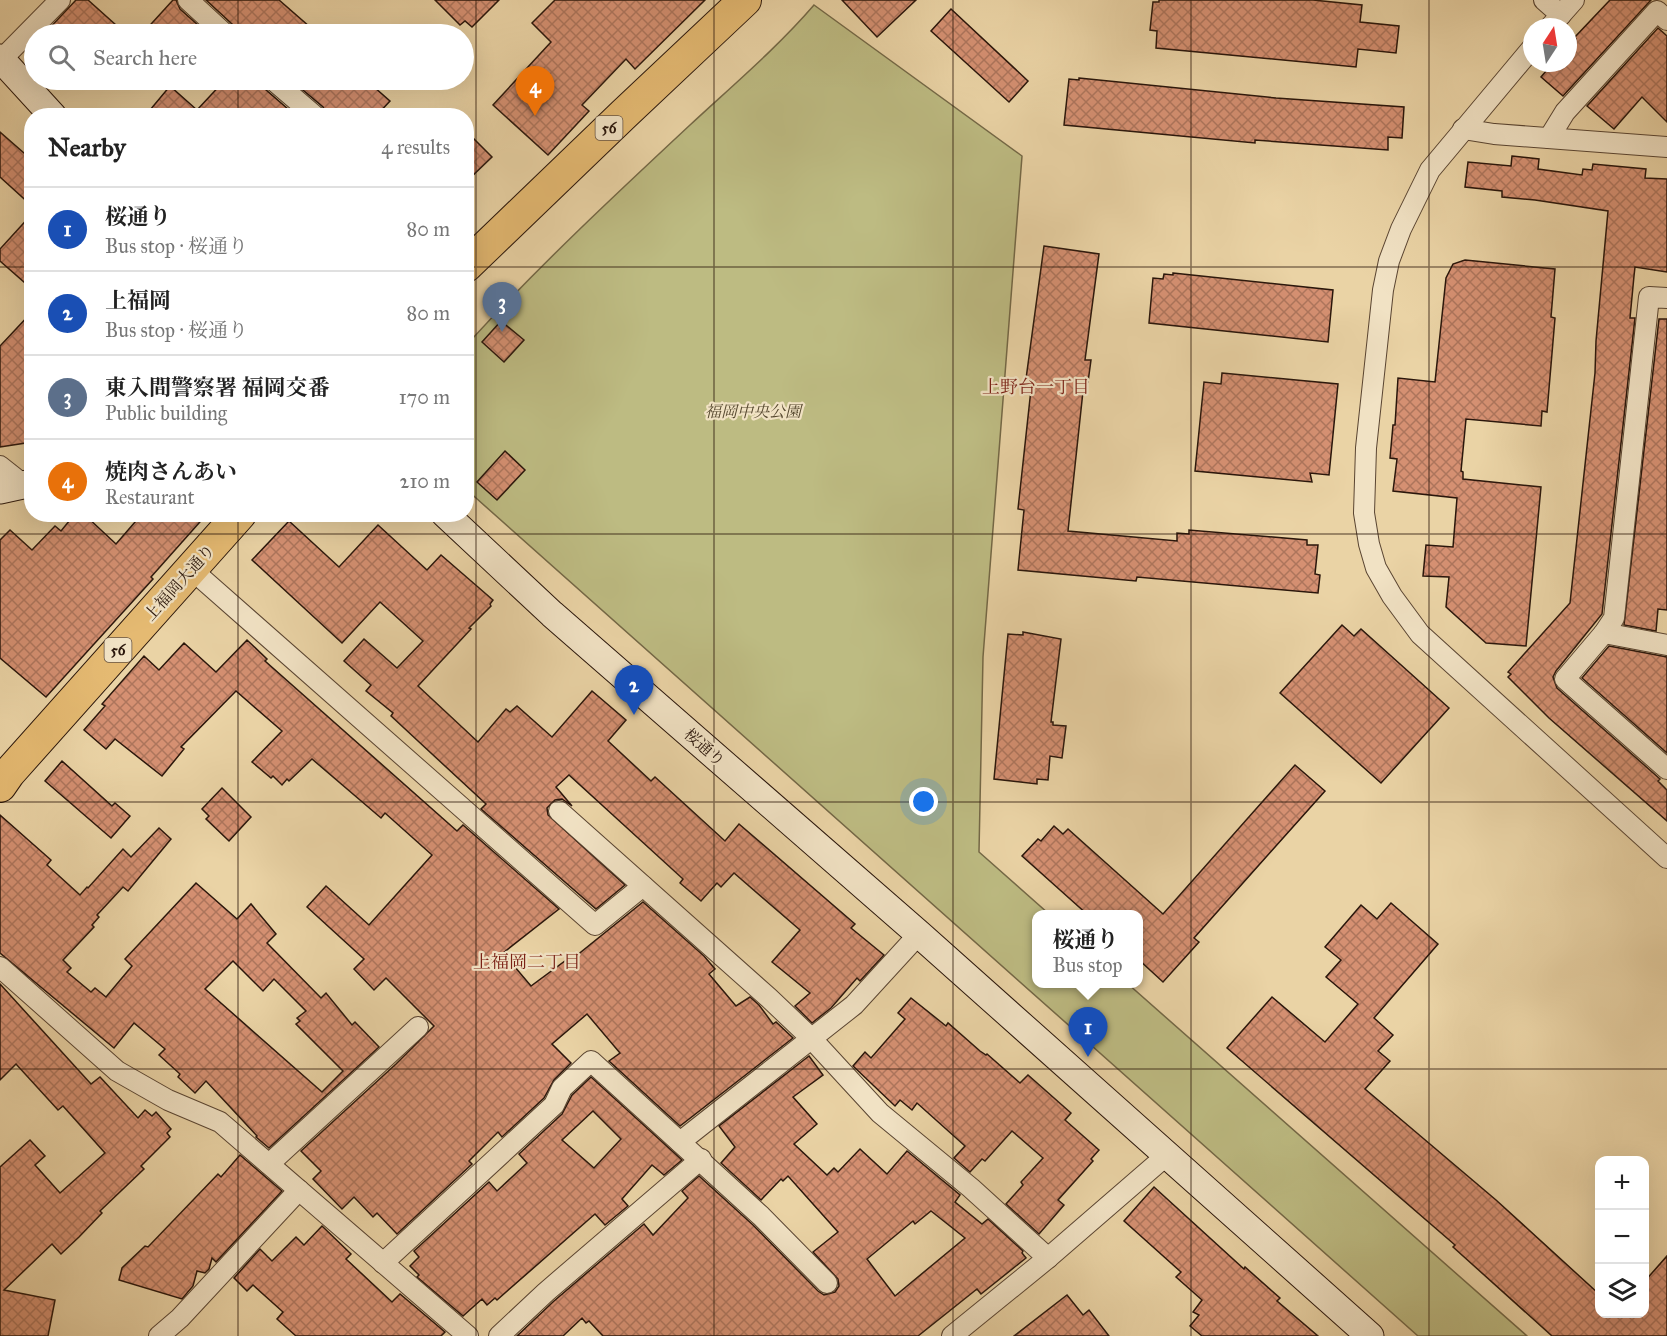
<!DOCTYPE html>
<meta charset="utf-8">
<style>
:root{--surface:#fff;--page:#f2f2f2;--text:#222;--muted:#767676;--line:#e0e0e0;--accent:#ea580c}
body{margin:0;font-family:"IM FELL Great Primer","Noto Serif JP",serif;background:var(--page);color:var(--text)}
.controls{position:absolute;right:18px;bottom:18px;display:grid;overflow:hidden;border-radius:12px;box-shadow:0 6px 24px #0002}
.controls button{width:54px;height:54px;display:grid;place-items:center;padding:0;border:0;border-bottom:2px solid var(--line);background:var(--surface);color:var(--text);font:30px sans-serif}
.compass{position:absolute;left:1523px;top:18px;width:54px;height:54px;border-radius:50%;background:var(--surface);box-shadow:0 6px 24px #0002;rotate:12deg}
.you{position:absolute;left:924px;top:802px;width:21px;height:21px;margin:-15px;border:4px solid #fff;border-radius:50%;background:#1a73e8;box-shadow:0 0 0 9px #1a73e833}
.badge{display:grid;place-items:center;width:39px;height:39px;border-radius:50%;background:var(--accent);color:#fff;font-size:20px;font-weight:700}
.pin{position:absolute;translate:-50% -50px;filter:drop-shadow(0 2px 3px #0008)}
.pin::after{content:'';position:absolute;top:32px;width:21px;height:18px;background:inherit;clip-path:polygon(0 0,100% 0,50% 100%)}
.popup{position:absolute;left:1032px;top:910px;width:111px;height:78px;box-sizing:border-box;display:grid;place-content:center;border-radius:12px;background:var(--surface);filter:drop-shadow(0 2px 4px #0005);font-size:20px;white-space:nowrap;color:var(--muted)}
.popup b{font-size:22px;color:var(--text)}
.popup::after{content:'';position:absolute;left:50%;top:100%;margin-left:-12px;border:12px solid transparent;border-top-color:var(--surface)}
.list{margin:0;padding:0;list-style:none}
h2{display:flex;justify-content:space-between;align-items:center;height:78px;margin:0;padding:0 24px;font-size:26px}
h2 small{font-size:20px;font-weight:400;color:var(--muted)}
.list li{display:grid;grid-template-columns:39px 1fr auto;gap:18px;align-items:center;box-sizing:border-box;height:84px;padding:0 24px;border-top:2px solid var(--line)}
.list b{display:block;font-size:22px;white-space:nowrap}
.list p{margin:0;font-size:20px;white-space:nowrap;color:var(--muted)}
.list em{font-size:20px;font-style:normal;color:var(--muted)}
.icon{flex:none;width:33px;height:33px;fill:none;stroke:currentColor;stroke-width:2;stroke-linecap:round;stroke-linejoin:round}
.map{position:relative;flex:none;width:1667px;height:1336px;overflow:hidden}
.search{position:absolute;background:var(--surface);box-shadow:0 6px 24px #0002;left:24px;top:24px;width:450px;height:66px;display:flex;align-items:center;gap:15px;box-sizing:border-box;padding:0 21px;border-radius:33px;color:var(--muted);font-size:22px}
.panel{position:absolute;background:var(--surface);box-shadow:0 6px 24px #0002;left:24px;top:108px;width:450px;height:414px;border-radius:24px}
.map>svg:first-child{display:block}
.park{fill:#bdbb82;stroke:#746846;stroke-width:1.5}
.building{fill:url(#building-cross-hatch);stroke:#2a160b;stroke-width:1.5;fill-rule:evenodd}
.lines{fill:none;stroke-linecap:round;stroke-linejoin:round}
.street-casing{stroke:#5a4532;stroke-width:22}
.secondary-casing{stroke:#2a160b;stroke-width:29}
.primary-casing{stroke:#2a160b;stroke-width:34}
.street{stroke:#f1e2c4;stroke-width:20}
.secondary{stroke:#f1e2c4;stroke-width:27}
.primary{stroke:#e5ba72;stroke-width:32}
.grid{fill:none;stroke:#2a160b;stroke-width:1.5;stroke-opacity:0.55}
.labels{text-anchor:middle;stroke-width:4.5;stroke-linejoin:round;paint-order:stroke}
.shield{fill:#f1e2c4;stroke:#665342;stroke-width:1.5}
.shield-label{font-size:15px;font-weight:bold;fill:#2a160b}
.park-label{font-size:16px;font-style:italic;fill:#56482f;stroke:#f1e2c4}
.street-label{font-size:16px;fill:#2a160b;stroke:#f1e2c4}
.neighbourhood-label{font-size:18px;fill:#7a1f14;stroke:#f1e2c4}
</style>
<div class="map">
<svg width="1667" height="1336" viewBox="0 0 1667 1336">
<defs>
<pattern id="building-cross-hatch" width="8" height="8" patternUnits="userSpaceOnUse" patternTransform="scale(1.5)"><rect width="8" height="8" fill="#d59072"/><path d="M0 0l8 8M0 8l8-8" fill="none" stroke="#ad755c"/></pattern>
</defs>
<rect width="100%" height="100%" fill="#ead3a5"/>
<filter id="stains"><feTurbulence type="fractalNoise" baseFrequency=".00333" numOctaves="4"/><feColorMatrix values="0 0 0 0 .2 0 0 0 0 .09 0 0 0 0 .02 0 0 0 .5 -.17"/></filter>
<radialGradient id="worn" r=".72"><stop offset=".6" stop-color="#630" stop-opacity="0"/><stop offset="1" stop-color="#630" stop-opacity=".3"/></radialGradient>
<path class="park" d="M814,5L1022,156L983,657L979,852L1049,914H1037V984H1128L1527,1336H1418L467,490V334L472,339C541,264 616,194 690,125C732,86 777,48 814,5Z"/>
<g class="building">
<path d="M76,0H88L126,34H44Z"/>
<path d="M173,0H176L180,9L208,34H142Z"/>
<path d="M206,0H279L318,34H237L233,25Z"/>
<path d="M435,0H499L472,27L465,21L460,25Z"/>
<path d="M555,0H705L635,69L626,59L582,105L589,111L548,155L493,105L551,42L532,23Z"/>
<path d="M842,0H916L877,37Z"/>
<path d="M1159,0H1313L1362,5L1360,22L1399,26L1396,53L1358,49L1356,67L1156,48L1157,31L1150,30L1153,2H1159Z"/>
<path d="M1610,0H1651L1563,96L1541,77L1553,63H1568V48L1576,39L1575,37Z"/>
<path d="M951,9L1028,81L1009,102L931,31Z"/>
<path d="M1658,28L1667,36V122L1642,97L1614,129L1587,106Z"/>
<path d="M1079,78L1276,98L1404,107L1402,138L1388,137V150L1255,140V143L1064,125L1069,79L1079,80Z"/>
<path d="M225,80H261L265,89L296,116H145L170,86L197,110Z"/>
<path d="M291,80H366L390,101L376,116H327L323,107Z"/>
<path d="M466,131L492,157L466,182Z"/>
<path d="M0,132L32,160V206L0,177Z"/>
<path d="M1512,156L1539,159L1538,169L1582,175L1583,169L1592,170L1593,164L1646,169L1645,178L1667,179V272L1635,267L1634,276L1630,318H1635L1602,614L1556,671L1553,677L1557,688L1660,779L1658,781L1667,790V821L1549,718L1508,677L1511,674L1508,672L1570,603L1595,373L1596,341L1608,211L1535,200L1502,197V191L1465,187L1468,162L1511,166Z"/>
<path d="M32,214V289L0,261V249Z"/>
<path d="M1044,246L1099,254L1085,360H1091L1088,382H1084L1068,531L1177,541V533L1189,534V530L1307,540V545H1318L1315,574L1320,575L1318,593L1137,577L1136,581L1018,570L1024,510L1018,509L1032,380L1026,379Z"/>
<path d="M1465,260L1555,269L1551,317L1555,318L1547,412L1542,411L1541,426L1466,419L1461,471L1463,472V479L1541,487L1526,646L1486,643L1446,607L1449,577L1423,576L1426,545L1453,547L1457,498L1393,491L1397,459L1390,458L1393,425H1395L1398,378L1435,382L1446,278L1453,264Z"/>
<path d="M1173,273L1333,290L1328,342L1149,323L1153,278L1163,279L1164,274L1173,275Z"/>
<path d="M32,312V442L0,447V346Z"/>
<path d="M1659,319H1667V610L1658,609L1656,631L1624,625Z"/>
<path d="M501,321L524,340L504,362L482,342Z"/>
<path d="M1222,373L1338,384L1329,475L1310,473L1312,482L1195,471L1204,382L1221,384Z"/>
<path d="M505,451L525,470L497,500L477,482Z"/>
<path d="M142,514H207L151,577L153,579L46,697L0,658V540L10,530L32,550L55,526L61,531L70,520L86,516L116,544Z"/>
<path d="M289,521L339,567L378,525L427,570L441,555L493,600L490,604L491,606L469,628L471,629L418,686L478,742L506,709L510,712L517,706L552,737L592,691L626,720L608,741L651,781L655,777L725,841L739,824L855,924L851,928L884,955L860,981L857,978L831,1008L812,1023L795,1006L810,993L772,962L800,930L734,873L721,887L717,883L701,901L680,883L683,879L569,775L556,787L572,806L562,799L555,800L547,808L548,815L625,885L596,909L481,809L486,804L391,716L393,713L366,691L371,685L344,661L364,639L397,668L423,641L380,602L342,643L252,560Z"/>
<path d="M1342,625L1354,636L1361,629L1449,708L1381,783L1280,693Z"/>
<path d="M1023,632L1061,639L1051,722H1053V725L1066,726L1062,758L1050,756L1048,780L1037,779V784L994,779L1008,634L1023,635Z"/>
<path d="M247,640L267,659L265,661L457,831L463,825L559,909L503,953L531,986L569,958L571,960L643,902L704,956L715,969L709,974L736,1006L750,997L759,1005L773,1024L776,1022L793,1038L680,1126L609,1061L620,1053L587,1014L552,1044L571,1063L554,1080L544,1098L502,1137L498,1132L469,1161L472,1164L397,1234L377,1213L373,1217L354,1197L342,1209L313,1179L321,1171L301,1151L396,1064L434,1026L386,978L374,990L354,969L364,959L307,907L326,886L369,925L432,855L385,813L381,818L312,759L289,781L287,779L282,785L273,776L271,778L252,762L282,731L236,691L181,747L184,749L162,776L115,739L106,749L84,730L105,706L102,704L144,656L159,670L184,643L216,672Z"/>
<path d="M1609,646L1667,657V753L1582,678Z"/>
<path d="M62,761L112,806L115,803L130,816L111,838L45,781Z"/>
<path d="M1295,765L1325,791L1194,938L1199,942L1163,982L1139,960V915H1088L1022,856L1038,839L1041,841L1054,826L1063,834L1068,829L1163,914Z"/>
<path d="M222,788L251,817L229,841L206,819L209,816L202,809Z"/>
<path d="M0,815L51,860L47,865L80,895L87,887L88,888L123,849L131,857L159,828L171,839L128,891L123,887L97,915L99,917L92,925L94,927L63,960L71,968L67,972L91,992L95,988L106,997L132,966L125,959L196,883L237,919L251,904L276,934L267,943L321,998L326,993L352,1025L355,1022L379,1047L269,1148L256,1137L257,1136L206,1081L195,1093L178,1077L180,1074L159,1055L165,1049L134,1023L114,1048L0,953ZM233,961L263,991L274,979L306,1011L297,1018L300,1021L296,1024L343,1071L322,1092L205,989Z"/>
<path d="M1391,903L1438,944L1374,1018L1393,1035L1378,1051L1390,1061L1365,1089L1496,1200L1599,1294V1314H1644V1282L1667,1256V1336H1552L1453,1247L1455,1245L1227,1048L1272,997L1325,1042L1358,1004L1326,977L1341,960L1325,947L1361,905L1377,919Z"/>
<path d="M0,984L91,1084L100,1077L138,1118L145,1110L152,1116L156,1112L171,1129L167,1133L170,1137L141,1166L144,1169L100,1211L102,1213L79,1237L61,1254L52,1244L4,1290L55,1300L48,1336H0V1167L30,1140L45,1156L35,1165L60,1193L105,1153L63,1106L58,1110L16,1064L0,1080Z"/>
<path d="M911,998L946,1026L948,1023L980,1051L986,1055L987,1054L1020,1083L1028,1075L1071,1113L1065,1120L1099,1150L1091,1159L1093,1161L1058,1200L1064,1205L1039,1234L1006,1204L1023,1185L1021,1182L1043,1158L1012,1131L985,1161L982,1159L970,1172L954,1158L965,1146L917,1103L912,1110L900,1100L895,1106L853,1066L865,1052L871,1058L905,1019L898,1013Z"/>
<path d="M809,1056L823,1075L793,1097L817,1124L794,1144L827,1175L834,1168L838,1172L860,1149L887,1174L907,1151L960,1195L955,1202L982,1224L988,1219L1023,1251L1022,1253L1026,1258L981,1294L977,1289L918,1336H603L589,1321L586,1323L582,1318L563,1336H517L554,1301L644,1224L653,1235L688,1198L682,1191L699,1176L753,1225L818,1291L824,1295L835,1292L839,1286L838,1279L813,1252L838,1232L788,1176L783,1181L781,1179L761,1200L721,1163L735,1147L719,1126ZM931,1211L965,1238L895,1296L867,1259L913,1221L915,1224Z"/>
<path d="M591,1077L682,1160L664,1175L652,1165L622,1199L628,1206L605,1225L595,1214L497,1300L495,1298L487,1305L482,1299L463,1316L417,1277L419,1275L410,1266L419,1257L414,1251L489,1182L497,1191L527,1163L519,1154L562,1114L572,1095ZM593,1111L621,1139L594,1168L562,1140Z"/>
<path d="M240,1155L282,1191L216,1262L212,1258L209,1269L205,1273L197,1271L193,1286L182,1299L119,1280L122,1268L145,1246L148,1247L218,1174L221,1177Z"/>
<path d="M1154,1187L1244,1269L1245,1267L1280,1298L1277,1301L1318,1336H1202L1190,1326L1199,1315L1193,1312L1202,1300L1176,1277L1181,1272L1124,1221Z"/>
<path d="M322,1226L351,1254L346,1259L392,1302L400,1294L445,1332L441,1336H296L277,1319L283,1312L253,1285L247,1291L234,1278L260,1249L272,1261L296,1237L304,1245Z"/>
<path d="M1067,1295L1083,1315L1089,1310L1109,1336H1014Z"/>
</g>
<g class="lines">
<g class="street-casing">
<g id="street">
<path d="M188,0L225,34"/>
<path d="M1544,0L1561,15"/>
<path d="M1550,27L1574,0"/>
<path d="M1532,48L1430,170L1401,229L1389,261L1383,290L1366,448L1364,513L1369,544L1376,568L1392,596L1420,634L1667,858"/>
<path d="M0,61L60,0"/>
<path d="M273,80L315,116"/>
<path d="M1463,129L1494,134L1667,147"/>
<path d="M1549,138L1565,112L1657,11L1667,20"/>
<path d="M1667,298L1649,297L1614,618L1604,633L1565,679L1667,769"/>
<path d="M0,466L24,485"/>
<path d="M191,569L595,925L643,886"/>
<path d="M1604,633L1667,645"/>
<path d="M559,811L769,998L810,1037L880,1113L971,1188L1048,1258"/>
<path d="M0,967L117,1071L168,1100L220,1122L468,1336"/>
<path d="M680,1142L854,1005L919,934"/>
<path d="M269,1164L418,1027"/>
<path d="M383,1263L554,1105L562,1088L591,1061L761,1216L827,1283"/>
<path d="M159,1336L180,1318L299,1190"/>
<path d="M499,1336L546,1292L701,1159"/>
<path d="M952,1336L1048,1258L1167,1155"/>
</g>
</g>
<g class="secondary-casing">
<g id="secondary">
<path d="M0,58L53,116"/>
<path d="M0,490L32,483"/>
<path d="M445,514L552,614L919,934L1370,1336"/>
</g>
</g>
<g class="primary-casing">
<g id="primary">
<path d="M466,266L624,114L745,0"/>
<path d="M0,786L9,773L240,514"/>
</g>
</g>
<use href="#street" class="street"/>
<use href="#secondary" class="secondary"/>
<use href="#primary" class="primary"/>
</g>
<path class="grid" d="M238,0V34M476,0V1336M714,0V1336M953,0V1336M1191,0V1336M1429,0V1336M238,80V116M0,267H32M466,267H1667M238,514V1336M0,534H1667M0,802H1667M0,1069H1667"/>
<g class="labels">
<g class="shield">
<rect x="595.5" y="116" width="27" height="24" rx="4.5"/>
<rect x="104.5" y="638" width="27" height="24" rx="4.5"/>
</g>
<g class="shield-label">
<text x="609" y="133">56</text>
<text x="118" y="655">56</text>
</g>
<g class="park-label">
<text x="753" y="417">福岡中央公園</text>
</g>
<g class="street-label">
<text transform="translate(179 582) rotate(-48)" y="6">上福岡大通り</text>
<text transform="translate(705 747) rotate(41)" y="6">桜通り</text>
</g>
<g class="neighbourhood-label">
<text x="1036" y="393">上野台一丁目</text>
<text x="527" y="968">上福岡二丁目</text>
</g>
</g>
<rect width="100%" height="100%" filter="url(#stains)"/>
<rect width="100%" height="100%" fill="url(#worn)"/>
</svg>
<div class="controls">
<button>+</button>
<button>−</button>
<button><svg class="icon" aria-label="layers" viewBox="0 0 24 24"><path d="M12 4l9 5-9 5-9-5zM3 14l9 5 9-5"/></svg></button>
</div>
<svg class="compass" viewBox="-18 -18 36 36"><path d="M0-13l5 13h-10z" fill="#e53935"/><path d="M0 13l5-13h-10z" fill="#767676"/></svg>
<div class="you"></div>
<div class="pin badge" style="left:1088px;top:1057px;background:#1a4fb4">1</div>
<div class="popup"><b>桜通り</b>Bus stop</div>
<div class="pin badge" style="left:634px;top:715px;background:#1a4fb4">2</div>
<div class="pin badge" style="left:502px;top:332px;background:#5c6f8a">3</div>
<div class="pin badge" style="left:535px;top:116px;background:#e8710a">4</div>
<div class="search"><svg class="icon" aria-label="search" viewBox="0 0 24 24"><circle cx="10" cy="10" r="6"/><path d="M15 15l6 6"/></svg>Search here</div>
<section class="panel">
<h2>Nearby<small>4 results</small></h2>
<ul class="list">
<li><span class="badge" style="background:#1a4fb4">1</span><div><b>桜通り</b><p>Bus stop · 桜通り</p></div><em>80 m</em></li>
<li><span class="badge" style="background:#1a4fb4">2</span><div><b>上福岡</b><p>Bus stop · 桜通り</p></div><em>80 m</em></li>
<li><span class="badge" style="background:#5c6f8a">3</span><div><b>東入間警察署 福岡交番</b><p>Public building</p></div><em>170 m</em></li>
<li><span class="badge" style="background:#e8710a">4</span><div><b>焼肉さんあい</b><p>Restaurant</p></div><em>210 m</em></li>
</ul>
</section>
</div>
